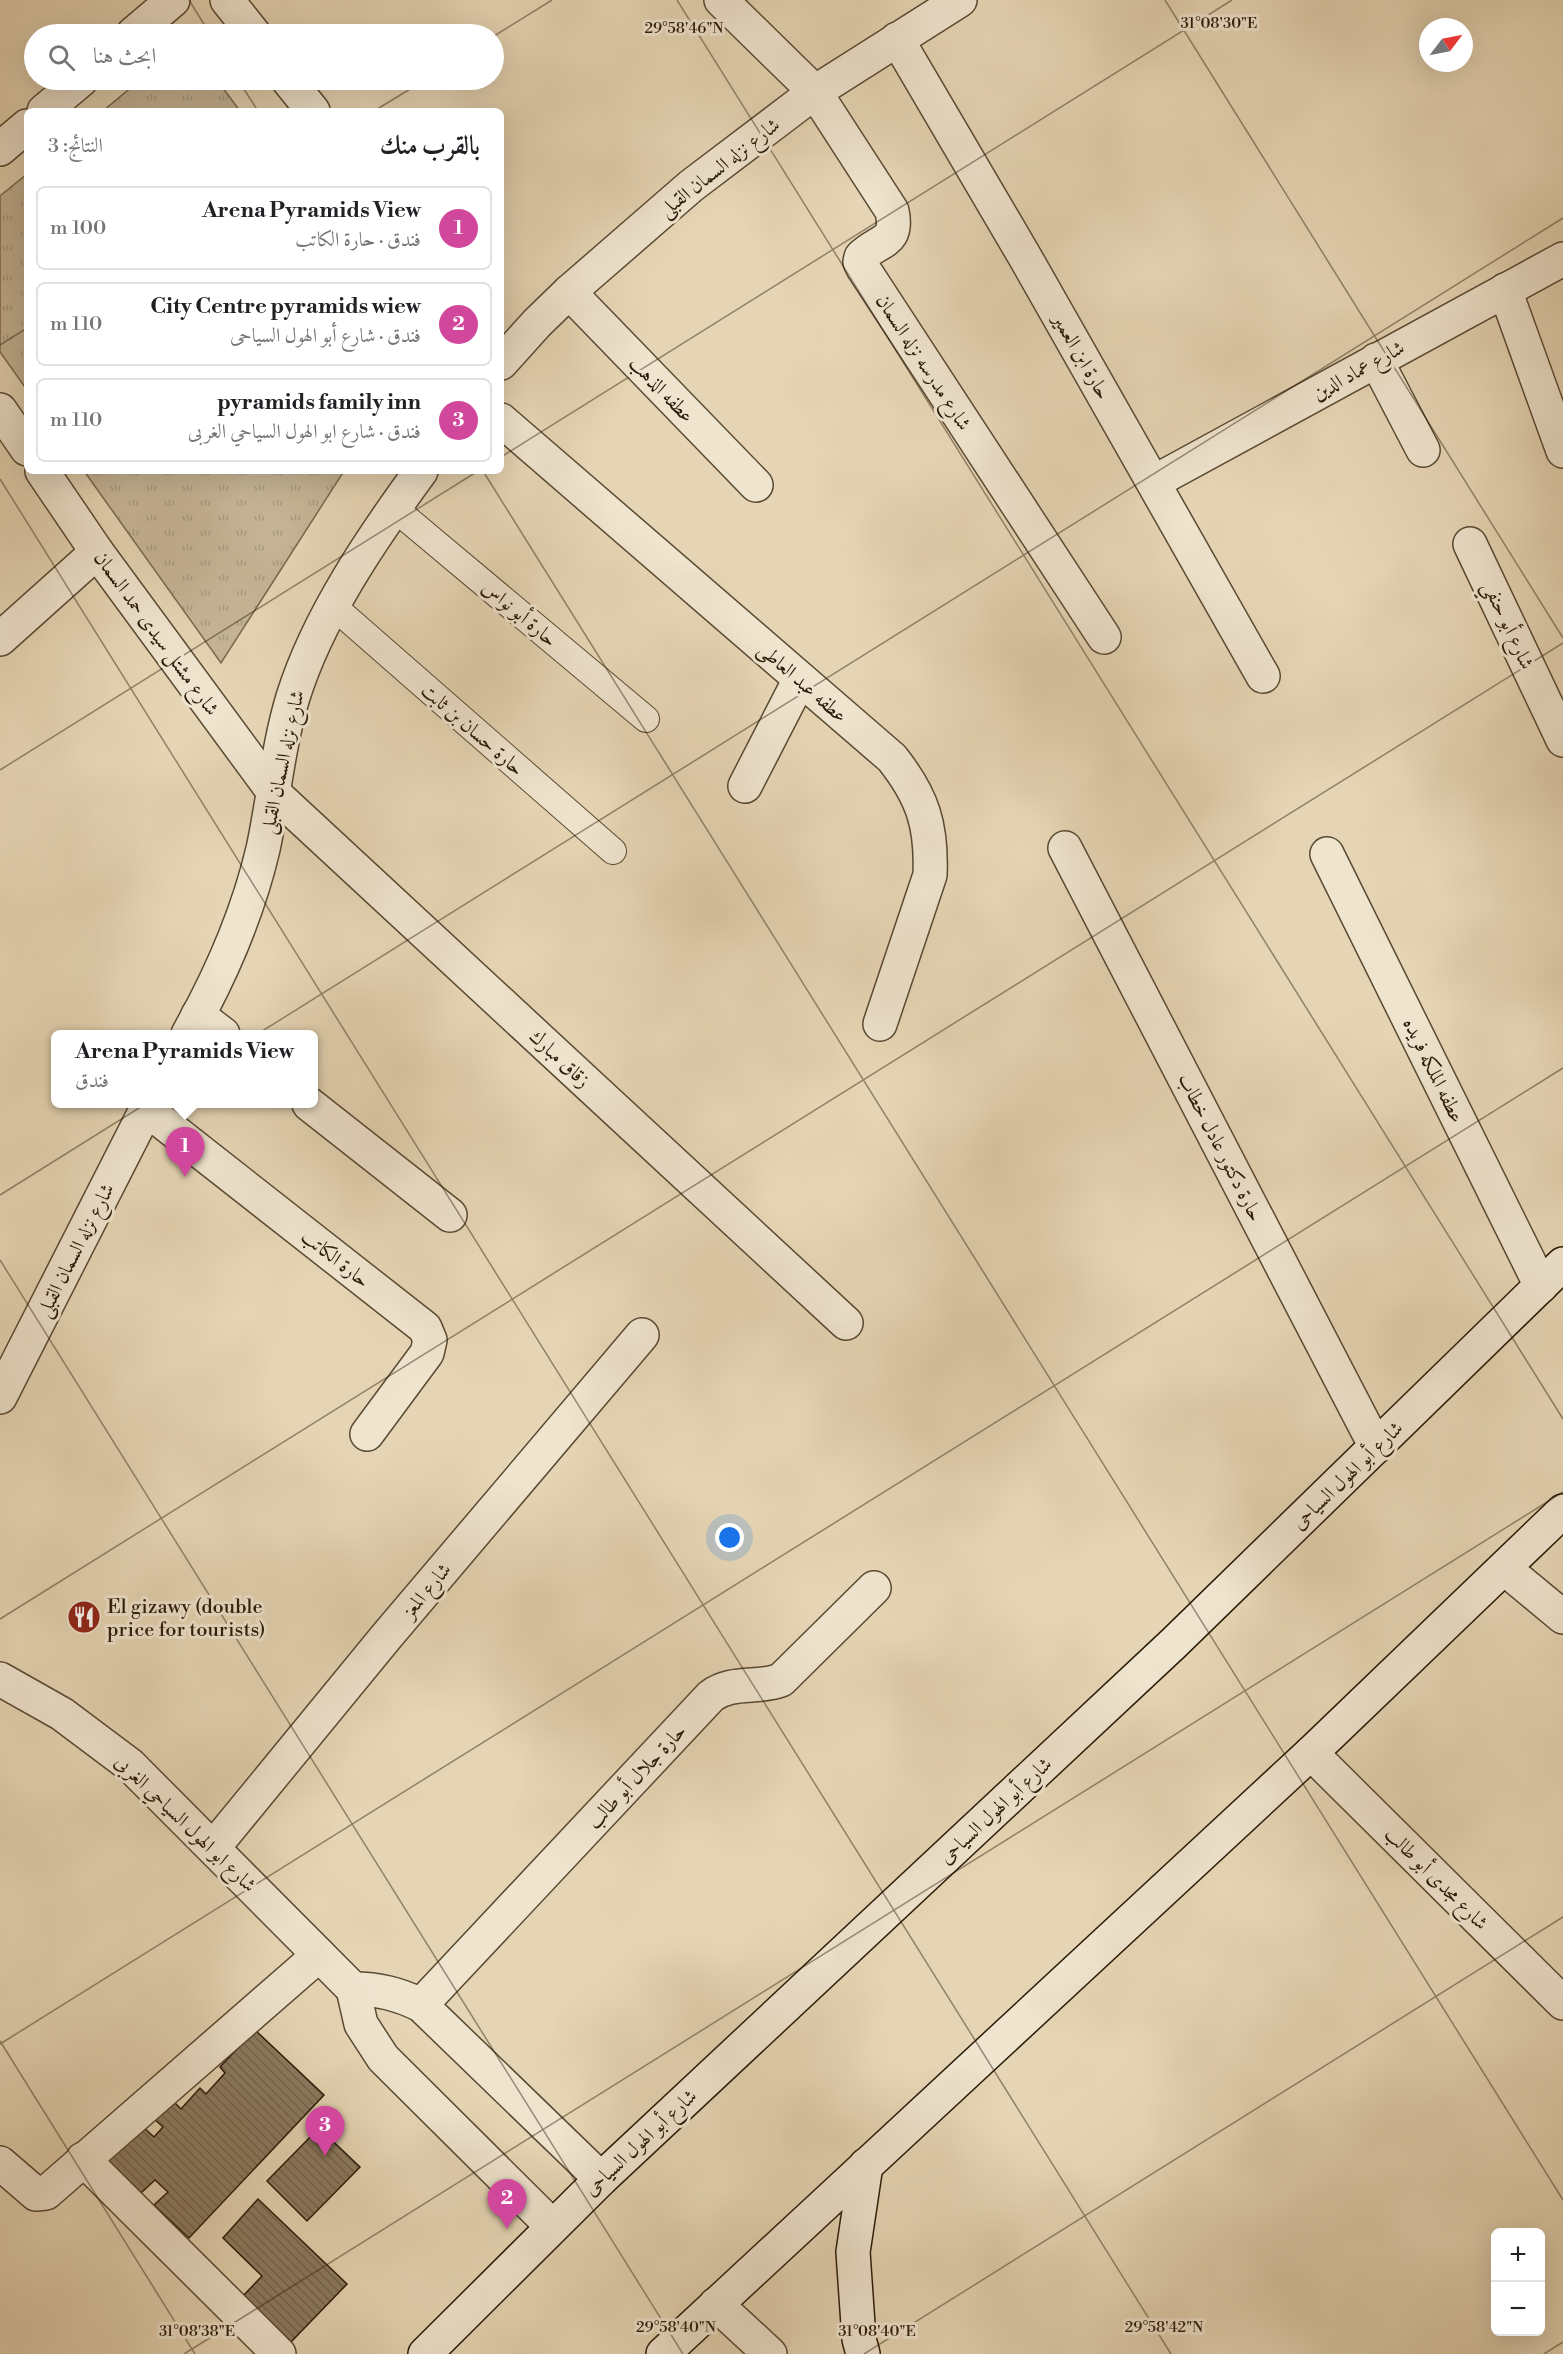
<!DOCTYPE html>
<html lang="ar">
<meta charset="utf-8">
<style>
:root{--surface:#fff;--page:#f2f2f2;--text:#202124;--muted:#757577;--line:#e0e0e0;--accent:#8f2418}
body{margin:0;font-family:"Libre Bodoni",Amiri,serif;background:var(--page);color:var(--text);direction:rtl}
.controls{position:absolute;right:18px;bottom:18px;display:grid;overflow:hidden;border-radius:9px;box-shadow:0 6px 24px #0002}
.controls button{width:54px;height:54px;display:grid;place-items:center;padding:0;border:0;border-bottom:2px solid var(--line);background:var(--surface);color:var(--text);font:30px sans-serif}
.compass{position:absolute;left:1419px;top:18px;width:54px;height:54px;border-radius:50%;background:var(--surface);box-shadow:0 6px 24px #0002;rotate:58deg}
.you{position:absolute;left:730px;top:1538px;width:21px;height:21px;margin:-15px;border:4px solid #fff;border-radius:50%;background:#1a73e8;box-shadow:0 0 0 9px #1a73e833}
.badge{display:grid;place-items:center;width:39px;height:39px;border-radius:50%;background:var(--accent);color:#fff;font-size:20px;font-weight:700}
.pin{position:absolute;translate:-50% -50px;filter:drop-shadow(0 2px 3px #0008)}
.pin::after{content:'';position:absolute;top:32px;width:21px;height:18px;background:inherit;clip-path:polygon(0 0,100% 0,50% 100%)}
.popup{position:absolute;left:51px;top:1030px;width:267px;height:78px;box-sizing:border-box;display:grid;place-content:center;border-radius:9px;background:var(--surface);filter:drop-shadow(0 2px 4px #0005);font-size:20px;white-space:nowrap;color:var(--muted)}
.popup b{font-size:22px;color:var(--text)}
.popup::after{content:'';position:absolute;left:50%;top:100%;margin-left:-12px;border:12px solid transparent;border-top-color:var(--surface)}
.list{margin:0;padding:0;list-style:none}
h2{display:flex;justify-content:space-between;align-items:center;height:78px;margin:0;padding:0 24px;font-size:26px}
h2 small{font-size:20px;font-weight:400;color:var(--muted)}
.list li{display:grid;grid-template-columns:39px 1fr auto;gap:18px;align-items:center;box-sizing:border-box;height:84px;margin:0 12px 12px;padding:0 12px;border:2px solid var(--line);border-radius:9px}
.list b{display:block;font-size:22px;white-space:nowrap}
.list p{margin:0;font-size:20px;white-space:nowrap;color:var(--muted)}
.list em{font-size:20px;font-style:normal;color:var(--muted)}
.icon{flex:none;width:33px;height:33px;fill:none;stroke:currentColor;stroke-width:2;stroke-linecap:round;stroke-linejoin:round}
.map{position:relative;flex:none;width:1563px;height:2354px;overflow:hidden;direction:ltr}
.search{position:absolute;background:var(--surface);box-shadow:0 6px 24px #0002;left:24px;top:24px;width:480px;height:66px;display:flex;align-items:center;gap:15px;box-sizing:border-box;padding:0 21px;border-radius:33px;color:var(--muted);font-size:22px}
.panel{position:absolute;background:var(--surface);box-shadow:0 6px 24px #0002;left:24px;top:108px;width:480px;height:366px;border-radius:9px;direction:rtl}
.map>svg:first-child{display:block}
.grass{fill:url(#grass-tufts);stroke:#786850;stroke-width:1.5}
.building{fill:url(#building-back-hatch);stroke:#2a1a08;stroke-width:1.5}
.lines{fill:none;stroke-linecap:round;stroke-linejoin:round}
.service-casing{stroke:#594933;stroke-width:28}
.minor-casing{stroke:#594933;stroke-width:36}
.secondary-casing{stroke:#2a1a08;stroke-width:36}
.service{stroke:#efe4ce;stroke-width:26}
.minor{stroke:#efe4ce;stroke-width:33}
.secondary{stroke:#efe4ce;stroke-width:33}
.ticks{fill:none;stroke:#2a1a08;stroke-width:1.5;stroke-opacity:0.45}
.labels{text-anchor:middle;stroke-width:6;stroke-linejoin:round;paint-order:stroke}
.street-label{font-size:20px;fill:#2a1a08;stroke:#efe4ce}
.poi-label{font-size:20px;fill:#2a1a08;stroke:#efe4ce;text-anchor:start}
.ticks-label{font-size:15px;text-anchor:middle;fill:#2a1a08;stroke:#efe4ce;stroke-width:6;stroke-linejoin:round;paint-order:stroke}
</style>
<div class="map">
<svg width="1563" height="2354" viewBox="0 0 1563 2354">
<defs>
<pattern id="grass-tufts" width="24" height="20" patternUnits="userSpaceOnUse" patternTransform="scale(1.5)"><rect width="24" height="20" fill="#c6b597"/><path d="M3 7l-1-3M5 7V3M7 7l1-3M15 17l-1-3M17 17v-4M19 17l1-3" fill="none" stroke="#aa9b81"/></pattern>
<pattern id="building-back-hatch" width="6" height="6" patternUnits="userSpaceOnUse" patternTransform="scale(1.5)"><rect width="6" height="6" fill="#8c7b61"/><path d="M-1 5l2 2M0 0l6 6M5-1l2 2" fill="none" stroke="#73644e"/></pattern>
</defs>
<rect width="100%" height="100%" fill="#e6d5b4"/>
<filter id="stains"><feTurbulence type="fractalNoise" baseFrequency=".00333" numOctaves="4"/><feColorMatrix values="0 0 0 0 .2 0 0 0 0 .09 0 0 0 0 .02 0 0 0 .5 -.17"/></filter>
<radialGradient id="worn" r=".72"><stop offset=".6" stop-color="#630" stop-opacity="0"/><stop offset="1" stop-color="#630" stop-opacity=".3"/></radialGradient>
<g class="grass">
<path d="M140,80H217L240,111H103Z"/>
<path d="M27,174V390L0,352V196Z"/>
<path d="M84,471H344L221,663Z"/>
</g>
<g class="building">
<path d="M255,2030L324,2095L189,2238L154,2205L168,2192L155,2180L141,2193L108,2161L142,2126L154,2137L163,2127L152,2117L170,2098L181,2109L200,2088L206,2094L225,2073L220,2067Z"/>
<path d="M319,2128L360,2167L307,2221L267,2181Z"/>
<path d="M258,2199L347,2284L291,2342L243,2296L262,2276L223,2238Z"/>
</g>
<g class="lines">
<g class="service-casing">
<g id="service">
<path d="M394,508L646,719"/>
<path d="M333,606L613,851"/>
</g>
</g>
<g class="minor-casing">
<g id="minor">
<path d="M227,0L254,34"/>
<path d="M721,0L815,92L892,211C899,244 879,239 861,257L860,262L863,268L1104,637"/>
<path d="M133,34L173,0"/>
<path d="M897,39L1025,257L1263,676"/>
<path d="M288,80L313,111"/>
<path d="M44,111L81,80"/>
<path d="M0,149L27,126"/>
<path d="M1505,290L1563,451"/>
<path d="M569,292L756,485"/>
<path d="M1376,360L1423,450"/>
<path d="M501,363L537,323L569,292L691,186L815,92L960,0"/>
<path d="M0,410L27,449"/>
<path d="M501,420L892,758C923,797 932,826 930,875L880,1024"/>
<path d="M42,471L97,552L275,794L846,1323"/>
<path d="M1154,482L1563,259"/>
<path d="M1470,544L1563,740"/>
<path d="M0,639L97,552"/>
<path d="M745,786L800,679"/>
<path d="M1065,848L1376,1447"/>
<path d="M1327,854L1541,1286"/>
<path d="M198,1015L223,1034"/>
<path d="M188,1034C220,977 248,913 263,849C274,798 278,746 293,697C318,617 372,538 421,471"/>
<path d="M309,1104L450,1215"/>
<path d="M146,1109L425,1328L430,1340L427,1353L367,1434"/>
<path d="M0,1397L149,1104"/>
<path d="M1504,1568L1563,1617"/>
<path d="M0,1679L62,1714L130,1765L353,1989L361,2024L383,2058L552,2226"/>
<path d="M1311,1753L1563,2003"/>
<path d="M213,1848L386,1637L642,1335"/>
<path d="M353,1989C379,1989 398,1994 421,2005L601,2179"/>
<path d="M421,2005L711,1696C732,1680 758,1689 781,1680L874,1588"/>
<path d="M83,2159L279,2354"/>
<path d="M0,2163L36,2194L46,2193L319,1955"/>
<path d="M716,2304L770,2354"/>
</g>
</g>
<g class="secondary-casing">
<g id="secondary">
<path d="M425,2354L601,2179L1174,1643L1563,1264"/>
<path d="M663,2354L1311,1753L1563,1511"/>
<path d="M863,2354L859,2339L853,2252L866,2165"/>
</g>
</g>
<use href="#service" class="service"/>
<use href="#minor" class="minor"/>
<use href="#secondary" class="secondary"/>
</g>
<path class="ticks" d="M189,0L210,34M677,0L1563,1419M1165,0L1563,638M494,36L552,0M238,80L258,111M374,111L425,80M0,345L27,328M501,457L1232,0M483,471L1563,2200M0,479L1171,2354M0,770L478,471M0,1195L1563,218M0,1260L683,2354M0,1619L1563,643M0,2041L195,2354M0,2044L1563,1068M184,2354L1563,1492M864,2354L1563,1917M1544,2354L1563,2342"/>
<defs>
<g id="restaurant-disc" transform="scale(1.725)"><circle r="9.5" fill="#8f2418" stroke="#efe4ce"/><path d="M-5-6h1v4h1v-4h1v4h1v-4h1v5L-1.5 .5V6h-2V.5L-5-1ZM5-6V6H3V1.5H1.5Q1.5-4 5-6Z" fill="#fff"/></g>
</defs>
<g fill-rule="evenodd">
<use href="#restaurant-disc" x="84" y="1617"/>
</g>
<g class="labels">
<g class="street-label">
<text transform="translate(719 167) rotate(-38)" y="7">شارع نزله السمان القبلى</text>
<text transform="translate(1082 356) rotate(60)" y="7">حارة ابن العمير</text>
<text transform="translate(924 362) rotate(57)" y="7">شارع مدرسه نزله السمان</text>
<text transform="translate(1358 370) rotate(-29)" y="7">شارع عماد الدين</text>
<text transform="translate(662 389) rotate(46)" y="7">عطفه الذهب</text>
<text transform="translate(520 613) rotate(40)" y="7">حارة أبو نواس</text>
<text transform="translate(1509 625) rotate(65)" y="7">شارع أبو حنفي</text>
<text transform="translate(157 633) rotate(54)" y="7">شارع مشتل سيدى حمد السمان</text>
<text transform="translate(803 682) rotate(41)" y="7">عطفه عبد العاطى</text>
<text transform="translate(473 729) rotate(41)" y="7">حارة حسان بن ثابت</text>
<text transform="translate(282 762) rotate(-78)" y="7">شارع نزله السمان القبلى</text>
<text transform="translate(560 1058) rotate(43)" y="7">زقاق مبارك</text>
<text transform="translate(1434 1070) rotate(64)" y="7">عطفه الملكه فريده</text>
<text transform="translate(1221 1147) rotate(63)" y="7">حارة دكتور عادل خطاب</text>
<text transform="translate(75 1250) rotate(-63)" y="7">شارع نزله السمان القبلى</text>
<text transform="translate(336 1258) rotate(38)" y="7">حارة الكاتب</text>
<text transform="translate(1347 1475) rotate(-44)" y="7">شارع أبو الهول السياحى</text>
<text transform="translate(426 1590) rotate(-50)" y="7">شارع المعز</text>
<text transform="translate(636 1776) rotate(-47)" y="7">حارة جلال أبو طالب</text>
<text transform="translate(995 1810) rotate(-43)" y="7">شارع أبو الهول السياحى</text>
<text transform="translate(186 1823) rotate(44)" y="7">شارع ابو الهول السياحي الغربى</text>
<text transform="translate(1437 1878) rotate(45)" y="7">شارع مجدى أبو طالب</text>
<text transform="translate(640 2142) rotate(-43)" y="7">شارع أبو الهول السياحى</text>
</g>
<g class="poi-label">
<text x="107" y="1613">El gizawy (double<tspan x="107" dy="23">price for tourists)</tspan></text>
</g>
</g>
<g class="ticks-label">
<text x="1219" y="28">31°08'30"E</text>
<text x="684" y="33">29°58'46"N</text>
<text x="676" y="2332">29°58'40"N</text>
<text x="1164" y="2332">29°58'42"N</text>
<text x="197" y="2336">31°08'38"E</text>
<text x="877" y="2336">31°08'40"E</text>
</g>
<rect width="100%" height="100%" filter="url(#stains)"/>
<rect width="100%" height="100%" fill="url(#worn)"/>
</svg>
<div class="controls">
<button>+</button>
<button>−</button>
</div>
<svg class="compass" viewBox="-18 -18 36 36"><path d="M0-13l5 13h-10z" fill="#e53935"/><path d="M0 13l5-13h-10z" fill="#757577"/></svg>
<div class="you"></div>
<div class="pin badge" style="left:185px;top:1177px;background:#d1479c">1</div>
<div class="popup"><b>Arena Pyramids View</b>فندق</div>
<div class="pin badge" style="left:507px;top:2229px;background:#d1479c">2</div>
<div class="pin badge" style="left:325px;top:2156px;background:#d1479c">3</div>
<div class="search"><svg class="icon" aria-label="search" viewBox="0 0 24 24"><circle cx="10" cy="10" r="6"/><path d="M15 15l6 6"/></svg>ابحث هنا</div>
<section class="panel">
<h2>بالقرب منك<small>النتائج: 3</small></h2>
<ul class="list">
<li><span class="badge" style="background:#d1479c">1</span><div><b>Arena Pyramids View</b><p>فندق · حارة الكاتب</p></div><em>100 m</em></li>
<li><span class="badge" style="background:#d1479c">2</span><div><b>City Centre pyramids wiew</b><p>فندق · شارع أبو الهول السياحى</p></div><em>110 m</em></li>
<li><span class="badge" style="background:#d1479c">3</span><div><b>pyramids family inn</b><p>فندق · شارع ابو الهول السياحي الغربى</p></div><em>110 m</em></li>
</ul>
</section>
</div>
